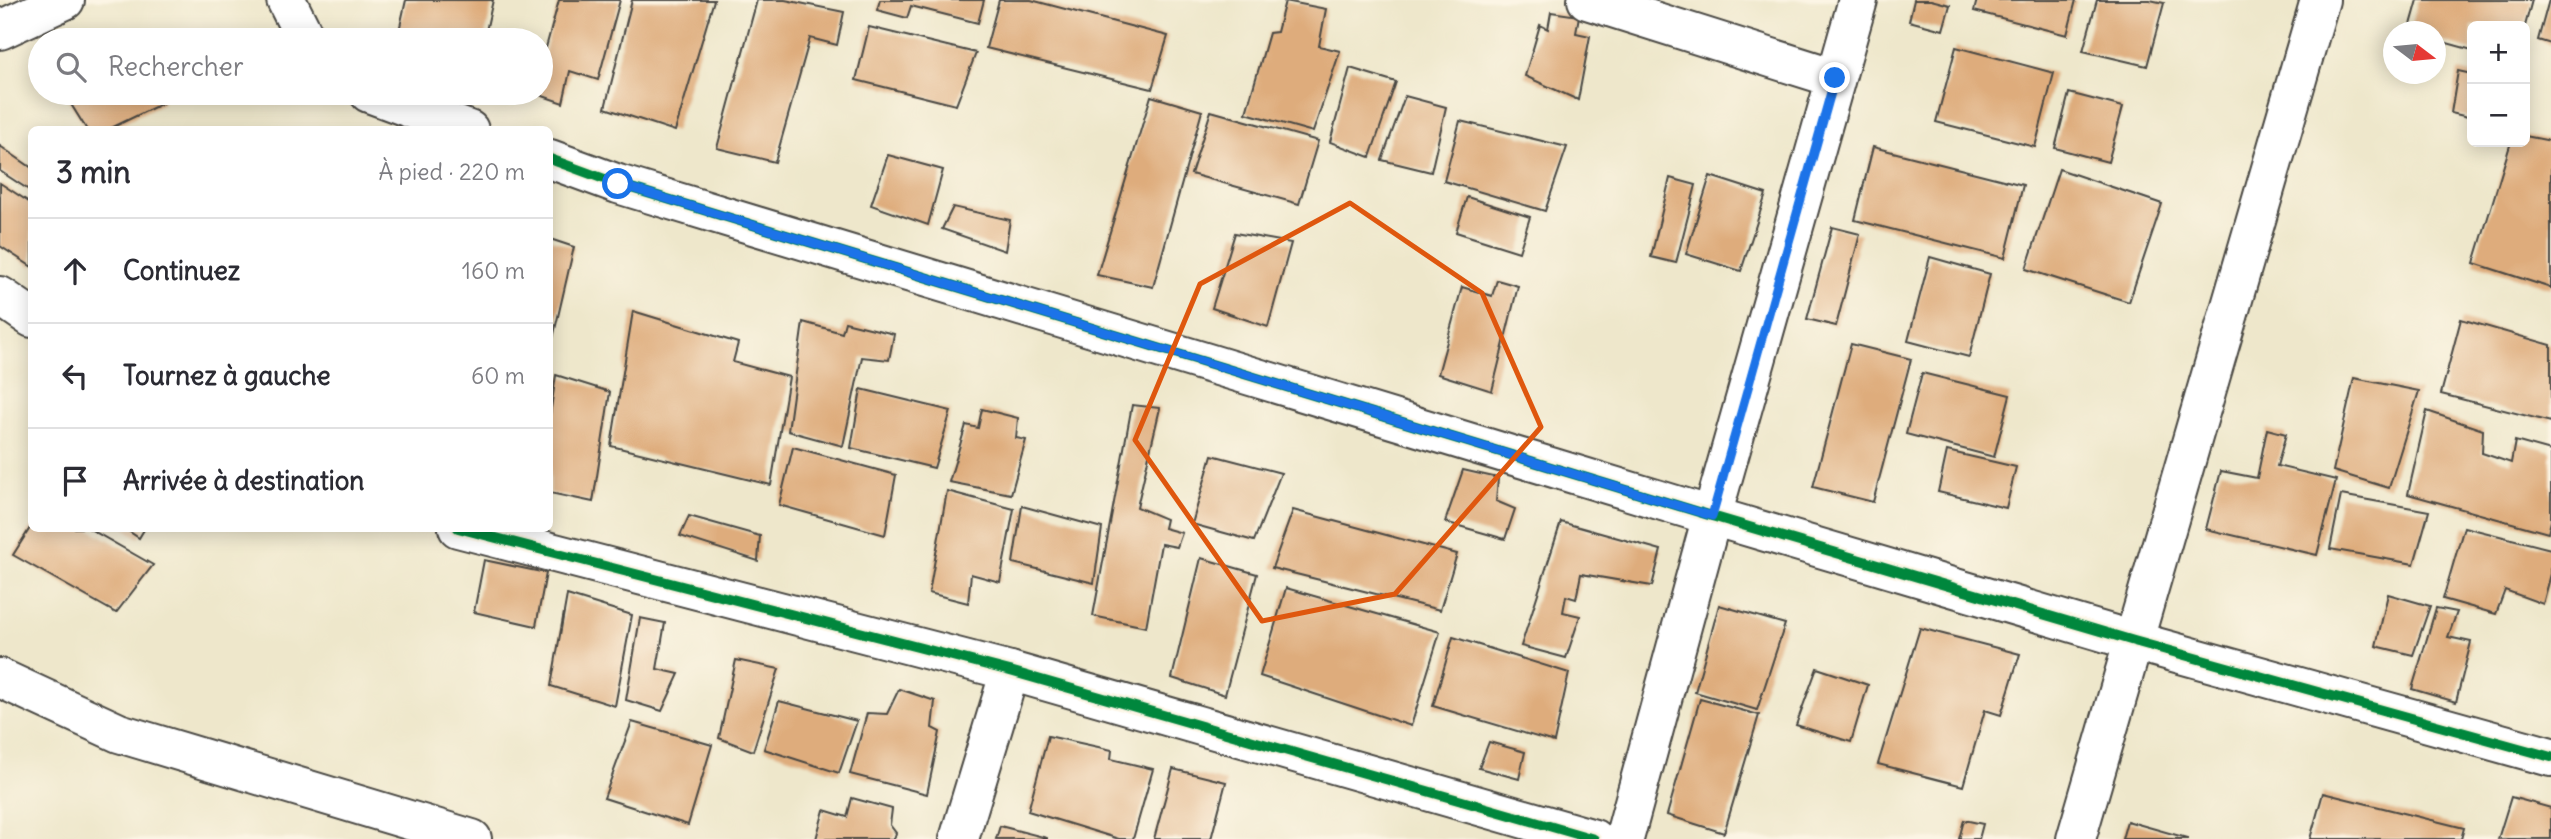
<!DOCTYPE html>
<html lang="fr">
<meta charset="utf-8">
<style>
:root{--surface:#fff;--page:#f7f7f7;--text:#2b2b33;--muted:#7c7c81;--line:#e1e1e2}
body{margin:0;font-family:Delius,sans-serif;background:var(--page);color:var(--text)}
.controls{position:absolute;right:21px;top:21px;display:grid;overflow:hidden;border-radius:10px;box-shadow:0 4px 18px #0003}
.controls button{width:63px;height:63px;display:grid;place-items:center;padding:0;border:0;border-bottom:2px solid var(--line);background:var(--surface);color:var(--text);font:35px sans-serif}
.compass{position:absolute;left:2383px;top:21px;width:63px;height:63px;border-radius:50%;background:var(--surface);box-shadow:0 4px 18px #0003;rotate:106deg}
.stop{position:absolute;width:21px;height:21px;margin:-16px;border:5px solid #1a73e8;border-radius:50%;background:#fff}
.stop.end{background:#1a73e8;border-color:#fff;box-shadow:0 2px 7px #0008}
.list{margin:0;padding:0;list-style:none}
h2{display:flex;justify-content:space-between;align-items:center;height:91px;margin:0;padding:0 28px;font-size:30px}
h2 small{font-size:23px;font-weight:400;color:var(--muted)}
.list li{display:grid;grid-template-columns:46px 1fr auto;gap:21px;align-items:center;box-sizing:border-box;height:105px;padding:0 28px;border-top:2px solid var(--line)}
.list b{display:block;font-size:26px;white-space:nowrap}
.list em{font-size:23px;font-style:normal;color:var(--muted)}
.icon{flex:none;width:38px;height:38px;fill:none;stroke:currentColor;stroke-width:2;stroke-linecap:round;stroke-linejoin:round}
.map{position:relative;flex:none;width:2551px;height:839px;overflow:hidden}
.search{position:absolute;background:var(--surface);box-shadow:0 4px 18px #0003;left:28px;top:28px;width:525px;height:77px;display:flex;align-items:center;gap:18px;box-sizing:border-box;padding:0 24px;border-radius:38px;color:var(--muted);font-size:26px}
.panel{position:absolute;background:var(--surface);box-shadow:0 4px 18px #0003;left:28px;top:126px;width:525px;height:406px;border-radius:10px}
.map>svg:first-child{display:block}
.building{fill:#deac7b}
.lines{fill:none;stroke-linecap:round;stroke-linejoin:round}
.minor-casing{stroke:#484743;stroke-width:42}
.minor{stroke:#fff;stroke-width:38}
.cycleway-casing{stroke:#fcf5e5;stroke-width:15}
.cycleway{stroke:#00873e;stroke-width:10}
.route{stroke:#1a73e8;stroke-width:9}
.marked{fill:none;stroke:#df570e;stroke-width:5;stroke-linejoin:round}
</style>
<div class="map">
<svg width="2551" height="839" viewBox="0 0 2551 839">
<rect width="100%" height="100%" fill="#fcf5e5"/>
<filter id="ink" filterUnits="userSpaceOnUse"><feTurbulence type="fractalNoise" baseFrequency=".0143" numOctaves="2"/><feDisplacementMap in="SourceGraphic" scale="14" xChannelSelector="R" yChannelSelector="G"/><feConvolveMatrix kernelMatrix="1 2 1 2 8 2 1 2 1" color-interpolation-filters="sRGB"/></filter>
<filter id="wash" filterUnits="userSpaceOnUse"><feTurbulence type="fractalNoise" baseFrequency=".00686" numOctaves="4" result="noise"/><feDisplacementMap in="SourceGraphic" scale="28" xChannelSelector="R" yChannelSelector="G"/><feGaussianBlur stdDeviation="1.57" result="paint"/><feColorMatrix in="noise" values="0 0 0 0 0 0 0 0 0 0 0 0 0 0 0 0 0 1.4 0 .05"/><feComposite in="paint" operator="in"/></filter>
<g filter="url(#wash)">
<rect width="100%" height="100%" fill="#eee7cb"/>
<g id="blocks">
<g class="building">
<path d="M406,0H493L484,40H397Z"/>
<path d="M559,0H620L598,80L570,71L563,103L534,93H541V66Z"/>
<path d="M632,0H714L675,131L605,108Z"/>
<path d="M757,0H785L844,12L837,45L810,38L775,162L717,148Z"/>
<path d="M880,0H984L978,23L911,6L907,18L877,10Z"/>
<path d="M999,0H1031L1168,36L1152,89L986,48Z"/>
<path d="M1914,0H1931L1950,5L1943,30L1909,21Z"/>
<path d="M1977,0H2076L2067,35L1974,11Z"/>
<path d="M2097,0H2150L2164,3L2147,66L2083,51Z"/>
<path d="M2418,0H2532L2525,26H2472V50L2436,40V32H2409Z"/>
<path d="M2549,0H2551V44L2538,40Z"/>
<path d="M1285,1L1326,9L1319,46L1340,51L1313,132L1246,113L1269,33L1277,32Z"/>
<path d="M1551,12L1579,16L1576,33L1590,36L1578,100L1525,76L1540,25L1548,29Z"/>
<path d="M869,27L976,53L956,105L856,80Z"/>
<path d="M1956,47L2054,73L2035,147L1936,122Z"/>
<path d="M1350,68L1396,82L1370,157L1330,142Z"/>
<path d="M2458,71L2472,74V118L2451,113Z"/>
<path d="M64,93H159L163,103L107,130H87Z"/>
<path d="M2069,93L2123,107L2108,162L2055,148Z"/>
<path d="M1151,96L1202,111L1153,287L1097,275Z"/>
<path d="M1405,96L1446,107L1431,172L1382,160Z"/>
<path d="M1211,111L1318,141L1299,204L1191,174Z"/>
<path d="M1460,121L1567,147L1545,211L1444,181Z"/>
<path d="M2525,136L2551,141V288L2474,263L2511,142H2525Z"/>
<path d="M0,146L32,168V192L0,171Z"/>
<path d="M1873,147L2023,185L2005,258L1855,220Z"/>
<path d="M888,155L943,170L928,225L871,205Z"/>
<path d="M2059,169L2162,204L2129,302L2026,269Z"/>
<path d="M1710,176L1766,194L1741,271L1686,254Z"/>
<path d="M1670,178L1696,185L1676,263L1651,257Z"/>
<path d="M0,183L32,204V267L0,246Z"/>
<path d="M1467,197L1530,217L1519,252L1456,232Z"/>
<path d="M953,207L1010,220L1005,251L942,229Z"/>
<path d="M1832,227L1860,234L1836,326L1807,319Z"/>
<path d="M1235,233L1291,243L1268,327L1212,308Z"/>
<path d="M550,239L574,247L551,347H550Z"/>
<path d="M1930,257L1990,274L1969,357L1908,341Z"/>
<path d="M1497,280L1518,286L1492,391L1438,374L1462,287L1492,296Z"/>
<path d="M633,311L738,343L733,362L789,377L771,485L611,446Z"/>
<path d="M2461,319L2551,345V422L2441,394Z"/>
<path d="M803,322L842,333L845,322L894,334L889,360L862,357L843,446L788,431Z"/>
<path d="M1851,344L1911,359L1873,502L1813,487Z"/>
<path d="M1922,373L2010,395L1994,457L1906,434Z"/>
<path d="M556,375L610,392L593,502L550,493V415Z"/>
<path d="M2354,378L2419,391L2389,488L2333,471Z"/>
<path d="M861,389L951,411L934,468L851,448Z"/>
<path d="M1132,405L1160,408L1137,507L1166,519L1164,528L1182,533L1177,547L1161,544L1146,627L1093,616Z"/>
<path d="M982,409L1018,418L1016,438L1026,440L1011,494L949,482L966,425L978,428Z"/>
<path d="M2427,411L2483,430L2482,453L2511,463L2515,441L2551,451V521L2548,533L2408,494Z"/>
<path d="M2267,429L2286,434L2277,466L2336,480L2317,555L2206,529L2221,471L2257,478Z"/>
<path d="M793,447L896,475L885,535L779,505Z"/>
<path d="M1947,451L2016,467L2006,508L1938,492Z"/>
<path d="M1212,455L1281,473L1254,541L1192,524Z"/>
<path d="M1463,470L1498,478L1496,501L1515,509L1505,539L1445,522Z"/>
<path d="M947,491L1014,509L1000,582L971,574L968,603L929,593Z"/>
<path d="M2341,495L2429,511L2414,564L2330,549Z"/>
<path d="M1022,506L1102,528L1094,583L1013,563Z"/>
<path d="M1293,510L1457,554L1440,610L1272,568Z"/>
<path d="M689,516L760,536L758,561L680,536Z"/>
<path d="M1561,522L1661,550L1652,586L1581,574L1576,599L1566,596L1563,612L1580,616L1566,658L1521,646Z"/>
<path d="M2464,527L2551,549V574L2543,604L2505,590L2496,614L2443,599Z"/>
<path d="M30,528H88L153,565L116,613L13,555Z"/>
<path d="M124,528H145L139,538Z"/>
<path d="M1201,558L1257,574L1225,695L1172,678Z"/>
<path d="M484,560L546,573L536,626L474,612Z"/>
<path d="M1286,588L1440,632L1411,726L1260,676Z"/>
<path d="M2388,594L2430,606L2413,655L2376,646Z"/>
<path d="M567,595L632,615L615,706L551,686Z"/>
<path d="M1719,605L1785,624L1757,710L1695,692Z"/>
<path d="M2436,608L2457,612L2448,637L2471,642L2456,702L2412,689Z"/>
<path d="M640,618L665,623L657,669L679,674L662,711L626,700Z"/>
<path d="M1920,628L2020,654L2001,715L1985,710L1963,786L1878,764Z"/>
<path d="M1453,637L1569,673L1554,742L1433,706Z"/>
<path d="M736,660L779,669L753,751L719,738Z"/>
<path d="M1817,668L1868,685L1851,742L1796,725Z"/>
<path d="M899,689L935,701L932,728L940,732L927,794L850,774L867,713L887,714Z"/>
<path d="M1700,699L1759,715L1724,833L1667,815Z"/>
<path d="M779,701L857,721L839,773L764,749Z"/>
<path d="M632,722L712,745L688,825L604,798Z"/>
<path d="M1048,736L1112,750L1111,759L1153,769L1133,839H1119L1028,811Z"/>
<path d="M1489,742L1525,752L1519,779L1479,768Z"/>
<path d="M1173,769L1226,782L1211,839H1154Z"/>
<path d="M2323,793L2464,828L2461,839H2310Z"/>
<path d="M2511,797L2551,808V839H2498Z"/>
<path d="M852,798L892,809L890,825L896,833L894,839H816L824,810L847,817Z"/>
<path d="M1964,820L1983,824L1979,839H1959Z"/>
<path d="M2127,821L2187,838V839H2122Z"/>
<path d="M1000,826L1047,838V839H996Z"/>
</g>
</g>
</g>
<g filter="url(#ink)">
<use href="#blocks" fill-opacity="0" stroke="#484743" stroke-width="2"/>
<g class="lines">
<g class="minor-casing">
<g id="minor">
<path d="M286,0L306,40"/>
<path d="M1587,0L1835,78"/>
<path d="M0,30L65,0"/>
<path d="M369,93L469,130"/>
<path d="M550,159L618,184L1712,516L2134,641L2551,757"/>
<path d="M0,296L32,318"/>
<path d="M458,528L1010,671L1594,839"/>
<path d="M0,678L119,733L472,839"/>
<path d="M959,839L1010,671"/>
<path d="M1624,839L1712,516L1858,0"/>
<path d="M2076,839L2320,0"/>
</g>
</g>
<use href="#minor" class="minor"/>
<g class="cycleway-casing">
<g id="cycleway">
<path d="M550,159L618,184L1712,516L2134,641L2551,757"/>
<path d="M458,528L1010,671L1594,839"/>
</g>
</g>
<use href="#cycleway" class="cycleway"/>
</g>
</g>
<g class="lines" filter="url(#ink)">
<path class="route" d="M618,184L1712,516L1835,78"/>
</g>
<path class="marked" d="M1350,203L1482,293L1541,427L1395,594L1262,621L1135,440L1200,284Z"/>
</svg>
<div class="controls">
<button>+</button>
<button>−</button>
</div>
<svg class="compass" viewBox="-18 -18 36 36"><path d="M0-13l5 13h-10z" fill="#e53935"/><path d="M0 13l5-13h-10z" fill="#7c7c81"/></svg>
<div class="stop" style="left:618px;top:184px"></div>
<div class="stop end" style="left:1835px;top:78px"></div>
<div class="search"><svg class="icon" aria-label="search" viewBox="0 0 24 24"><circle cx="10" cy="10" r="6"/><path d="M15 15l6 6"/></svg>Rechercher</div>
<section class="panel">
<h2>3 min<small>À pied · 220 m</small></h2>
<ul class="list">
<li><svg class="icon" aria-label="ahead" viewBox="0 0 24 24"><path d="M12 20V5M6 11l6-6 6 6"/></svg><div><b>Continuez</b></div><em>160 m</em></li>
<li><svg class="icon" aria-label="left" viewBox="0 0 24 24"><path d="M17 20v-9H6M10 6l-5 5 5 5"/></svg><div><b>Tournez à gauche</b></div><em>60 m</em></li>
<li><svg class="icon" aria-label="arrive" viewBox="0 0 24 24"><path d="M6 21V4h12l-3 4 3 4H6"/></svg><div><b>Arrivée à destination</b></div></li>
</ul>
</section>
</div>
